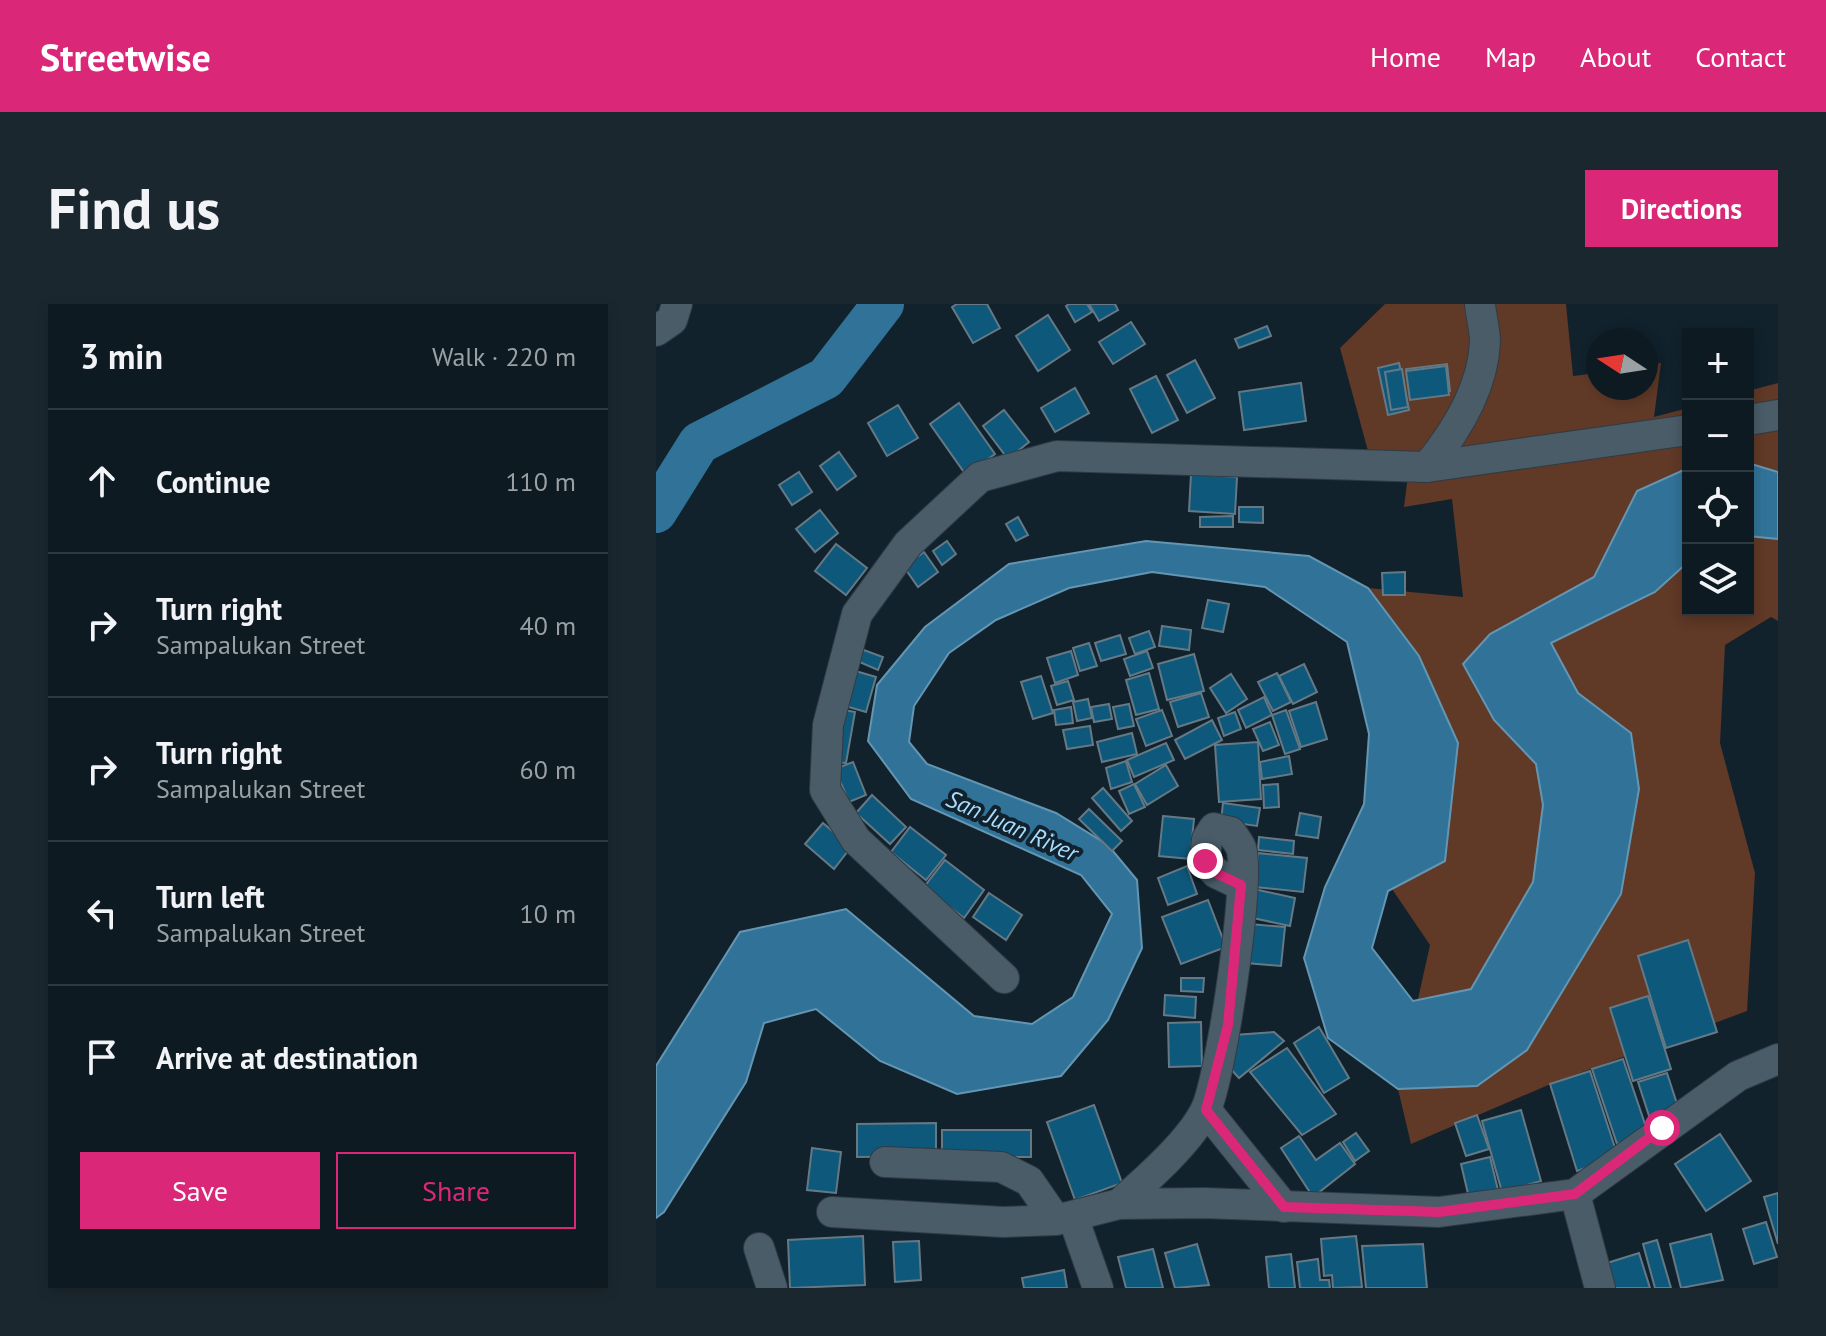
<!DOCTYPE html>
<meta charset="utf-8">
<style>
:root{--surface:#0d1a22;--page:#1b272f;--text:#f1f3f6;--muted:#9aa1a5;--line:#2d3840;--accent:#db2777}
body{margin:0;font-family:"PT Sans",sans-serif;background:var(--page);color:var(--text)}
.controls{position:absolute;right:24px;top:24px;display:grid;overflow:hidden;border-radius:0px;box-shadow:0 4px 12px #0003}
.controls button{width:72px;height:72px;display:grid;place-items:center;padding:0;border:0;border-bottom:2px solid var(--line);background:var(--surface);color:var(--text);font:40px sans-serif}
.compass{position:absolute;left:930px;top:24px;width:72px;height:72px;border-radius:50%;background:var(--surface);box-shadow:0 4px 12px #0003;rotate:282deg}
.stop{position:absolute;width:24px;height:24px;margin:-18px;border:6px solid #db2777;border-radius:50%;background:#fff}
.stop.end{background:#db2777;border-color:#fff;box-shadow:0 2px 8px #0008}
.list{margin:0;padding:0;list-style:none}
h2{display:flex;justify-content:space-between;align-items:center;height:104px;margin:0;padding:0 32px;font-size:34px}
h2 small{font-size:26px;font-weight:400;color:var(--muted)}
.list li{display:grid;grid-template-columns:52px 1fr auto;gap:24px;align-items:center;box-sizing:border-box;height:144px;padding:0 32px;border-top:2px solid var(--line)}
.list b{display:block;font-size:30px;white-space:nowrap}
.list p{margin:0;font-size:26px;white-space:nowrap;color:var(--muted)}
.list em{font-size:26px;font-style:normal;color:var(--muted)}
.actions{display:flex;gap:16px;padding:24px 32px}
.actions a{flex:1;padding:18px 0;border:2px solid var(--accent);border-radius:0px;text-align:center;font-size:28px;color:var(--accent)}
.actions .main{background:var(--accent);color:#fff}
.icon{flex:none;width:44px;height:44px;fill:none;stroke:currentColor;stroke-width:2;stroke-linecap:round;stroke-linejoin:round}
.map{position:relative;flex:none;width:1122px;height:984px;overflow:hidden;border-radius:0px}
header{display:flex;align-items:center;gap:48px;box-sizing:border-box;height:112px;padding:0 40px;background:var(--accent);color:#fff}
header strong{font-size:38px}
nav{display:flex;gap:44px;margin-inline-start:auto;font-size:28px}
.intro{display:flex;align-items:center;justify-content:space-between;box-sizing:border-box;height:192px;padding:0 48px}
h1{margin:0;font-size:56px}
.button{padding:20px 36px;border-radius:0px;background:var(--accent);color:#fff;font-size:28px;font-weight:700}
main{display:flex;gap:48px;padding:0 48px}
aside{flex:1;background:var(--surface);border-radius:0px;box-shadow:0 4px 12px #0003}
.map>svg:first-child{display:block}
.green{fill:#603927}
.water{fill:#317398;stroke:#6496b2;stroke-width:2}
.lines{fill:none;stroke-linecap:round;stroke-linejoin:round}
.river{stroke:#317398;stroke-width:42}
.building{fill:#0e587b;stroke:#657985;stroke-width:2}
.minor-casing{stroke:#303b45;stroke-width:32}
.minor{stroke:#495c68;stroke-width:30}
.route{stroke:#db2777;stroke-width:10}
.labels{text-anchor:middle;stroke-width:8;stroke-linejoin:round;paint-order:stroke}
.water-label{font-size:24px;font-style:italic;fill:#a7dcfd;stroke:#11222d}
</style>
<header>
<strong>Streetwise</strong>
<nav><a>Home</a><a>Map</a><a>About</a><a>Contact</a></nav>
</header>
<div class="intro"><h1>Find us</h1><a class="button">Directions</a></div>
<main>
<aside>
<h2>3 min<small>Walk · 220 m</small></h2>
<ul class="list">
<li><svg class="icon" aria-label="ahead" viewBox="0 0 24 24"><path d="M12 20V5M6 11l6-6 6 6"/></svg><div><b>Continue</b></div><em>110 m</em></li>
<li><svg class="icon" aria-label="right" viewBox="0 0 24 24"><path d="M7 20v-9h11M14 6l5 5-5 5"/></svg><div><b>Turn right</b><p>Sampalukan Street</p></div><em>40 m</em></li>
<li><svg class="icon" aria-label="right" viewBox="0 0 24 24"><path d="M7 20v-9h11M14 6l5 5-5 5"/></svg><div><b>Turn right</b><p>Sampalukan Street</p></div><em>60 m</em></li>
<li><svg class="icon" aria-label="left" viewBox="0 0 24 24"><path d="M17 20v-9H6M10 6l-5 5 5 5"/></svg><div><b>Turn left</b><p>Sampalukan Street</p></div><em>10 m</em></li>
<li><svg class="icon" aria-label="arrive" viewBox="0 0 24 24"><path d="M6 21V4h12l-3 4 3 4H6"/></svg><div><b>Arrive at destination</b></div></li>
</ul>
<div class="actions"><a class="main">Save</a><a>Share</a></div>
</aside>
<div class="map">
<svg width="1122" height="984" viewBox="0 0 1122 984">
<rect width="100%" height="100%" fill="#11222d"/>
<path class="green" d="M729,0H910L917,72L942,69V84H990V62L1005,59L998,113L1032,104V306H1092V87L1122,79V317L1115,313L1069,341L1064,439L1099,569L1091,707L897,779L755,840L742,785L774,641L736,585L789,557L763,352L712,284L807,293L796,195L748,203L753,163L712,147L684,44Z"/>
<g class="water">
<path d="M1092,159L1122,168V235L1092,232Z"/>
<path d="M1032,164V258L999,288L895,339L922,389L975,429L983,485L965,590L871,746L821,782L742,785L672,734L648,654L669,583L708,500L713,430L691,338L609,283L496,268L413,284L340,316L293,349L258,402L253,438L271,460L400,509L452,541L481,576L486,644L452,716L405,772L301,790L224,757L160,705L108,719L90,778L8,908L0,914V762L84,628L190,605L318,712L376,720L417,693L456,610L425,571L255,495L212,437L221,381L269,323L353,260L490,237L653,252L712,284L763,352L802,439L789,557L732,587L716,644L757,697L815,685L877,578L887,501L880,460L838,416L807,360L834,330L938,273L981,187Z"/>
</g>
<g class="lines">
<path class="river" d="M0,208L43,139L170,74L227,0"/>
</g>
<g class="building">
<path d="M301,0H331L344,24L317,39L296,3Z"/>
<path d="M413,0H431L436,8L419,18L410,2Z"/>
<path d="M433,0H459L462,6L443,17Z"/>
<path d="M392,11L414,46L382,67L360,32Z"/>
<path d="M475,18L489,40L457,60L443,38Z"/>
<path d="M611,22L615,32L583,44L579,35Z"/>
<path d="M539,56L559,94L531,109L511,71Z"/>
<path d="M743,59L753,106L732,111L722,64Z"/>
<path d="M791,60L794,87L754,92L750,65Z"/>
<path d="M790,62L793,91L754,96L750,67Z"/>
<path d="M746,65L752,103L735,106L729,68Z"/>
<path d="M500,72L522,116L496,129L474,85Z"/>
<path d="M645,79L650,117L588,126L583,88Z"/>
<path d="M419,84L433,109L399,128L385,104Z"/>
<path d="M303,99L339,150L310,171L274,120Z"/>
<path d="M242,101L262,134L231,152L212,119Z"/>
<path d="M348,106L373,138L352,155L327,122Z"/>
<path d="M183,148L200,172L181,186L164,162Z"/>
<path d="M143,168L156,188L136,201L123,181Z"/>
<path d="M535,170L581,173L579,210L533,207Z"/>
<path d="M583,203H607V219L583,218Z"/>
<path d="M164,206L182,229L159,248L140,225Z"/>
<path d="M577,212V223H544V213Z"/>
<path d="M362,213L372,231L360,237L350,220Z"/>
<path d="M291,237L300,250L286,261L277,247Z"/>
<path d="M180,240L211,264L190,291L159,267Z"/>
<path d="M268,248L282,268L262,283L248,263Z"/>
<path d="M749,268V291H727L726,269Z"/>
<path d="M552,296L573,300L567,328L546,324Z"/>
<path d="M506,322L535,326L533,346L503,342Z"/>
<path d="M493,327L499,343L479,350L473,334Z"/>
<path d="M464,331L470,350L445,357L439,339Z"/>
<path d="M433,339L441,362L424,367L417,344Z"/>
<path d="M205,345L227,353L222,366L201,357Z"/>
<path d="M415,347L422,371L399,379L391,354Z"/>
<path d="M491,347L497,364L474,372L468,355Z"/>
<path d="M538,350L548,387L511,396L502,360Z"/>
<path d="M648,360L661,388L637,400L623,372Z"/>
<path d="M196,366L220,373L210,408L186,401Z"/>
<path d="M493,369L503,405L480,411L470,376Z"/>
<path d="M621,369L635,398L617,407L602,378Z"/>
<path d="M575,370L591,395L570,409L554,384Z"/>
<path d="M385,372L397,409L377,415L365,378Z"/>
<path d="M412,377L418,396L401,401L395,382Z"/>
<path d="M545,389L553,413L522,423L514,398Z"/>
<path d="M608,393L616,411L590,424L582,406Z"/>
<path d="M432,395L436,414L421,417L417,398Z"/>
<path d="M660,398L671,435L645,443L633,407Z"/>
<path d="M453,400L456,415L438,418L435,403Z"/>
<path d="M473,400L478,422L462,425L457,403Z"/>
<path d="M415,403L417,419L400,421L398,406Z"/>
<path d="M183,405L199,408L190,459L173,458Z"/>
<path d="M506,406L516,432L490,442L480,415Z"/>
<path d="M630,406L644,445L629,450L616,411Z"/>
<path d="M579,408L585,425L568,432L562,414Z"/>
<path d="M556,416L566,436L529,455L519,436Z"/>
<path d="M614,418L623,441L607,447L597,425Z"/>
<path d="M434,422L437,441L411,445L407,426Z"/>
<path d="M476,429L481,450L446,458L441,438Z"/>
<path d="M602,438L605,495L563,498L559,441Z"/>
<path d="M510,439L518,456L478,473L471,456Z"/>
<path d="M633,452L636,470L606,475L604,458Z"/>
<path d="M470,457L476,478L455,485L450,464Z"/>
<path d="M197,458L210,491L193,498L179,465Z"/>
<path d="M510,461L522,482L491,501L479,480Z"/>
<path d="M478,480L489,503L473,510L463,487Z"/>
<path d="M622,480L623,503L608,504L607,481Z"/>
<path d="M447,484L476,517L465,527L436,494Z"/>
<path d="M216,491L250,523L234,540L200,509Z"/>
<path d="M567,499L604,504L601,522L565,517Z"/>
<path d="M433,505L466,537L456,547L423,515Z"/>
<path d="M644,509L665,513L662,534L640,531Z"/>
<path d="M507,512L538,515L534,555L503,552Z"/>
<path d="M167,519L195,543L178,565L149,540Z"/>
<path d="M254,523L290,551L270,576L235,548Z"/>
<path d="M603,533L638,537L637,550L602,546Z"/>
<path d="M602,549L651,554L647,588L599,583Z"/>
<path d="M289,556L328,586L308,614L268,583Z"/>
<path d="M531,562L541,590L512,601L502,574Z"/>
<path d="M598,585L639,594L634,622L592,613Z"/>
<path d="M333,589L366,611L350,636L317,613Z"/>
<path d="M552,596L570,643L525,660L506,613Z"/>
<path d="M594,620L629,623L625,662L590,659Z"/>
<path d="M1032,636L1061,728L1010,744L982,652Z"/>
<path d="M525,674H548L547,688L525,687Z"/>
<path d="M509,691L540,693L539,714L508,711Z"/>
<path d="M992,692L1015,765L977,777L954,704Z"/>
<path d="M545,718L546,762L513,763L512,719Z"/>
<path d="M663,723L693,774L668,789L638,739Z"/>
<path d="M618,728L628,737L583,774L573,763L578,731Z"/>
<path d="M631,744L680,810L646,831L594,768Z"/>
<path d="M967,755L992,829L961,840L936,765Z"/>
<path d="M934,767L962,853L921,867L894,780Z"/>
<path d="M1011,769L1024,809L995,818L982,778Z"/>
<path d="M438,801L466,879L419,896L391,818Z"/>
<path d="M865,806L885,877L846,888L826,817Z"/>
<path d="M821,811L833,845L810,852L799,819Z"/>
<path d="M280,819V852L201,853V820Z"/>
<rect x="286" y="826" width="89" height="27"/>
<path d="M700,829L713,847L699,857L687,838Z"/>
<path d="M1064,830L1095,877L1050,907L1019,860Z"/>
<path d="M643,832L660,856L684,839L699,860L657,893L625,844Z"/>
<path d="M156,844L185,848L180,889L151,886Z"/>
<path d="M834,853L842,886L813,894L805,860Z"/>
<path d="M1122,889V940L1108,893Z"/>
<path d="M1110,918L1121,953L1098,960L1087,925Z"/>
<path d="M1055,930L1067,976L1025,984L1014,940Z"/>
<path d="M207,932L209,981L134,984L132,936Z"/>
<path d="M700,932L706,983L677,984L676,971L668,972L665,935Z"/>
<path d="M1001,936L1015,984H999L987,940Z"/>
<path d="M263,937L265,976L239,978L237,938Z"/>
<path d="M541,940L553,981L519,984L509,949Z"/>
<path d="M767,940L771,984H710L706,942Z"/>
<path d="M497,945L507,984H470L462,953Z"/>
<path d="M983,949L994,984H956L948,960Z"/>
<path d="M635,950L639,984H613L610,953Z"/>
<path d="M662,955L664,976H673L674,984H644L641,958Z"/>
<path d="M408,966L411,984H368L366,974Z"/>
</g>
<g class="lines">
<g class="minor-casing">
<g id="minor">
<path d="M0,27L16,16L21,0"/>
<path d="M1092,116L1122,111"/>
<path d="M771,163L1032,126"/>
<path d="M348,674L200,536L169,486L172,421L201,310L252,240L324,173L401,152L771,163C799,129 827,84 829,38C829,26 825,12 824,0"/>
<path d="M550,806L628,903"/>
<path d="M229,858L345,863L373,877L400,916"/>
<path d="M919,890L944,984"/>
<path d="M463,900C489,877 535,837 550,805C565,773 595,574 585,544C583,539 578,533 575,528L558,524L551,535L549,557L560,569L585,581"/>
<path d="M176,908L347,918L400,916L463,900L548,899L783,908L919,890L1082,772L1122,755"/>
<path d="M417,913L442,984"/>
<path d="M103,944L116,984"/>
</g>
</g>
<use href="#minor" class="minor"/>
</g>
<g class="lines">
<path class="route" d="M549,557L560,569L585,581L572,721L550,806L628,903L783,908L919,890L1006,824"/>
</g>
<g class="labels">
<g class="water-label">
<text transform="translate(356 522) rotate(24)" y="8">San Juan River</text>
</g>
</g>
</svg>
<div class="controls">
<button>+</button>
<button>−</button>
<button><svg class="icon" aria-label="locate" viewBox="0 0 24 24"><circle cx="12" cy="12" r="6"/><path d="M12 2v4M12 18v4M2 12h4M18 12h4"/></svg></button>
<button><svg class="icon" aria-label="layers" viewBox="0 0 24 24"><path d="M12 4l9 5-9 5-9-5zM3 14l9 5 9-5"/></svg></button>
</div>
<svg class="compass" viewBox="-18 -18 36 36"><path d="M0-13l5 13h-10z" fill="#e53935"/><path d="M0 13l5-13h-10z" fill="#9aa1a5"/></svg>
<div class="stop" style="left:1006px;top:824px"></div>
<div class="stop end" style="left:549px;top:557px"></div>
</div>
</main>
